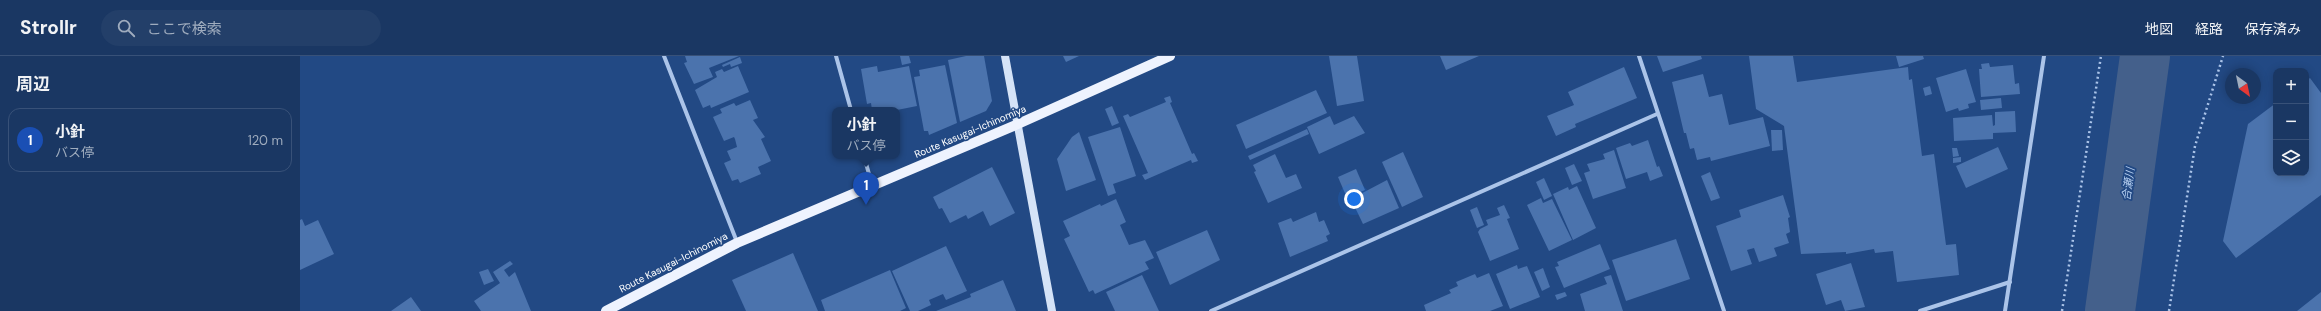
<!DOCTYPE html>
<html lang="ja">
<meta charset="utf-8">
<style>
:root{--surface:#1a3763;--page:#233f69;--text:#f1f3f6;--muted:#9facbe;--line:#385178;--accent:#d6ab8b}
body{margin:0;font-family:"DM Sans","Noto Sans JP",sans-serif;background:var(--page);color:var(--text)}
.controls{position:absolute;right:12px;top:12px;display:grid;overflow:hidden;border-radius:8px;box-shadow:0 2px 10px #0003}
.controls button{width:36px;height:36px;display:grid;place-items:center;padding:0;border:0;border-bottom:1px solid var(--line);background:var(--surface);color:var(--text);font:20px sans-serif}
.compass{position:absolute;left:1925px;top:12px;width:36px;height:36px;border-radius:50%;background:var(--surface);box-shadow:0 2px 10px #0003;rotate:147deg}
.you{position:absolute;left:1054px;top:143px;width:14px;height:14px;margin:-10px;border:3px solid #fff;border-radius:50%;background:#1a73e8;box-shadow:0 0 0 6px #1a73e833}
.badge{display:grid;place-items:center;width:26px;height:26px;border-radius:50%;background:var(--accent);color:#fff;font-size:13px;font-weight:700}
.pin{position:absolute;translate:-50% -33px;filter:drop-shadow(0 1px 2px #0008)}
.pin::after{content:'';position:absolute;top:21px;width:14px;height:12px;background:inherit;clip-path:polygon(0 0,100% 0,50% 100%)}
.popup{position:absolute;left:532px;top:51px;width:68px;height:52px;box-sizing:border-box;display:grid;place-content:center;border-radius:8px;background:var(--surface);filter:drop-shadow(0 1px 3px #0005);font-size:13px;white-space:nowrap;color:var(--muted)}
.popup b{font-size:15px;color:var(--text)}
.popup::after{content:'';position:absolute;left:50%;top:100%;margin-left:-8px;border:8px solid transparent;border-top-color:var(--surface)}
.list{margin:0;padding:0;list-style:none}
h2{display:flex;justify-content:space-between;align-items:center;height:52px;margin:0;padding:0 16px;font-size:17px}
h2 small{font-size:13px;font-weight:400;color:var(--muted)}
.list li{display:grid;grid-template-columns:26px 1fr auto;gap:12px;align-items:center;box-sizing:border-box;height:64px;margin:0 8px 8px;padding:0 8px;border:1px solid var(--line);border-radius:12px}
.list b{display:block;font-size:15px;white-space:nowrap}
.list p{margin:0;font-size:13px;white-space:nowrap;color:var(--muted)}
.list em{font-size:13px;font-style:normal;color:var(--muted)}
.icon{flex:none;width:22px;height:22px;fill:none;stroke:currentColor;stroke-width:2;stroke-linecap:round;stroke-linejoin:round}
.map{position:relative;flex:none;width:2021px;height:255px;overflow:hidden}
header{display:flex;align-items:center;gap:24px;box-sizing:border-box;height:56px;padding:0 20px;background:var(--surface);border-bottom:1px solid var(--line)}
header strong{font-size:19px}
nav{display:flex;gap:22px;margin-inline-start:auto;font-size:14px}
.search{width:280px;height:36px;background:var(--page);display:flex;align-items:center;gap:10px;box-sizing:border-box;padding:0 14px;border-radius:22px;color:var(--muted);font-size:15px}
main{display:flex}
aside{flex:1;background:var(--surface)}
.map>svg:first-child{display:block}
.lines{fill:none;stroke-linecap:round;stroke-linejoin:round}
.river{stroke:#44608b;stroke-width:50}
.building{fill:#4b73ad}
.path{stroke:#abc4e9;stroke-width:2.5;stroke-dasharray:2 3;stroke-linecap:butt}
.street{stroke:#abc4e9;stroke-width:4}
.secondary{stroke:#d5e3f7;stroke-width:8}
.primary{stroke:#eef3fe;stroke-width:10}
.labels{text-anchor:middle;stroke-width:3.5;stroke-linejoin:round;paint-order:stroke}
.street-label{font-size:10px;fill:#fff;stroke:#224984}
.water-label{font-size:11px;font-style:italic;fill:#b6cff0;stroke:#224984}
</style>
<header>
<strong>Strollr</strong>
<div class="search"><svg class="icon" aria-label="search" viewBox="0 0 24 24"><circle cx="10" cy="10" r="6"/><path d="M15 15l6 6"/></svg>ここで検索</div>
<nav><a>地図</a><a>経路</a><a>保存済み</a></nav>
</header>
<main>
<aside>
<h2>周辺<small></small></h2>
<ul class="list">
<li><span class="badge" style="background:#1a4fb4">1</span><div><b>小針</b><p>バス停</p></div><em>120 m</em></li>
</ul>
</aside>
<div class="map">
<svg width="2021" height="255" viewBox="0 0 2021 255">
<rect width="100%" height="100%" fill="#224984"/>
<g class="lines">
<path class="river" d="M1810,255L1845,0"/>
</g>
<g class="building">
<path d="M385,0H439L409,12L413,21L394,28L384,7L387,6Z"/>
<path d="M600,0H609L611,7L602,9Z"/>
<path d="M666,0H684L692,45L686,55L660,66L648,4Z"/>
<path d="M763,0H779L766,6Z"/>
<path d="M1029,0H1057L1064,45L1037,50Z"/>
<path d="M1140,0H1179L1146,14Z"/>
<path d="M1357,0H1401L1402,3L1363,16Z"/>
<path d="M1449,0H1493L1497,26L1608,11L1609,24L1612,23L1622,100L1634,98L1646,189L1656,188L1659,219L1597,226L1593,195L1575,197L1574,193L1546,198V196L1501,198L1484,70L1456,53Z"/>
<path d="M1596,0H1623L1624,3L1599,11Z"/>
<path d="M440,1L442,7L431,11L430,8L423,11L422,9Z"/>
<path d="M1689,7L1690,11L1713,9L1715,28L1719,27L1720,38L1681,41L1679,13H1682L1681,8Z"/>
<path d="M645,9L657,67L629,79L628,75H624L614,21L620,20L619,14Z"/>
<path d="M438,10L449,36L411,52L410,49L403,52L395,34L417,21L415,16L422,13L424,16Z"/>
<path d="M577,10L578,16L609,10L617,50L597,54H572L571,47L567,48L561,13Z"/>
<path d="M1324,11L1337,42L1275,68L1276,71L1256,80L1247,60L1274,49L1268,36Z"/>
<path d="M1666,13L1676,46L1668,48L1669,52L1659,55L1658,52L1646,56L1636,22Z"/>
<path d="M1403,18L1409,41L1422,38L1429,69L1463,61L1470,90L1411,105L1410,101L1397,104L1394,92L1390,93L1386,77H1384L1372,26Z"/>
<path d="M2010,22L2021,37V139L1936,202L1923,185L1948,68L1976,47V117H2006V25Z"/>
<path d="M1630,30L1632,38L1625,40L1623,32Z"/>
<path d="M1016,34L1027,57L946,93L936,69Z"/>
<path d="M870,40L872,46L870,47L892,98L894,97L898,105L892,107L891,104L845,124L842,119L848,117L823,60L828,58L830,61L866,46L864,42Z"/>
<path d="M1701,42L1702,52L1681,54L1680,44Z"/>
<path d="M450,44L458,62L453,64L465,81L461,83L471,105L458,111L461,118L440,127L438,123L432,125L424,107L431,104L427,95L437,91L435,83L434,81L424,85L413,61L422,57L420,53L434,47L436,50Z"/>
<path d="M812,50L819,67L812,70L805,53Z"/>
<path d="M1715,55L1716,76L1693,77V83L1654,85L1653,62L1692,59L1693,70L1695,69V56Z"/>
<path d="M1030,60L1034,69L1054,60L1065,77L1019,98L1007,71Z"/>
<path d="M820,71L836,120L813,128L816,137L808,140L788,81Z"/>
<path d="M1007,73L1009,78L950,104L948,100Z"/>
<path d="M1471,74H1482L1483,94L1472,95Z"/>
<path d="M779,76L796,124L766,135L757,103L772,81Z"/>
<path d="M1348,84L1357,111L1359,110L1363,120L1350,125L1347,116L1326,123L1316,92L1330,87L1332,90Z"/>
<path d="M1698,91L1708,113L1666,132L1656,110Z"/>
<path d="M1652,92H1657L1659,100L1653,101Z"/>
<path d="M1314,94L1326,132L1293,143L1284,117L1290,115L1287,108L1305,103L1303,98Z"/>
<path d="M1103,96L1123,141L1102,151L1082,106Z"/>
<path d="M975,98L986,122L996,118L1002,132L968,147L954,116L956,115L953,109Z"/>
<path d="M1661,101V106L1653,107V102Z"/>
<path d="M1274,108L1282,125L1272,129L1265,112Z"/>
<path d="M692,111L715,157L690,170L683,155L668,163L666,159L650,167L642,152L639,153L633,141Z"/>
<path d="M1056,113L1065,134L1047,142L1038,121Z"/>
<path d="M1410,116L1420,142L1411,145L1401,120Z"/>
<path d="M1244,122L1252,140L1244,144L1236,126Z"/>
<path d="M1087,124L1099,152L1063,168L1051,143Z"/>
<path d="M1277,130L1296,172L1273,184L1253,138L1268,131L1269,134Z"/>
<path d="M1483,139L1490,161L1488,162L1490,176L1486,178L1489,187L1474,192L1477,200L1459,206L1454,192L1447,194L1452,208L1431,215L1416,170L1441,161L1439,154Z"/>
<path d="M1241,142L1243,147L1252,143L1272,184L1249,195L1227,149Z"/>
<path d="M816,143L826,166L820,169L829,189L845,184L854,202L845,206L849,213L795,238L793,234L789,236L764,183L770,180L763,165L800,148L801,150Z"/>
<path d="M1204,149L1210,162L1207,163L1219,193L1190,205L1178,176L1180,173L1188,169L1186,164L1200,159L1197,152Z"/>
<path d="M1177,151L1184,169L1177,172L1170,154Z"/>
<path d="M1016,156L1019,166L1024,164L1030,178L1026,180L1028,185L990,201L978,167L991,162L993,166Z"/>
<path d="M2,163L5,170L18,164L34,198L0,214V164Z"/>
<path d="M907,174L920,204L870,229L856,196Z"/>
<path d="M1376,183L1390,223L1326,245L1312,204Z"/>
<path d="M1300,188L1310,213L1264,232L1255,211L1259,210L1257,206Z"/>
<path d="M646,190L667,235L646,244L643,238L629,244L631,249L618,255H610L592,215Z"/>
<path d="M493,197L518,255H446L432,224Z"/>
<path d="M210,205L213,208L204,214L209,221L215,216L231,255H181L174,245L200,227L193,216Z"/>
<path d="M1551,207L1565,251L1545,255L1541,244L1526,249L1516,218Z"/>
<path d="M1217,209L1218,213L1227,210L1240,241L1210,253L1196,218Z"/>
<path d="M1243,212L1250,231L1242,235L1234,216Z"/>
<path d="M188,213L194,225L184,229L179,216Z"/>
<path d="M590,214L606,252L600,255H525L521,244Z"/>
<path d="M1189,217L1203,250L1190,255H1126L1124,249L1151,237L1149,234L1158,230L1156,226L1175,218L1177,222Z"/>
<path d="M842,219L859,255H815L806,236Z"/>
<path d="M1311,219L1323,255H1285L1280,238L1307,228L1304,221Z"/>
<path d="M703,224L716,255H636L671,241L670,238Z"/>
<path d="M1265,236L1267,240L1257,244L1255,239Z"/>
<path d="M2021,236V255H1997Z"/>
<path d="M111,241L121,255H91Z"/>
</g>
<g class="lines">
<g class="path">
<path d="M1762,255L1801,0"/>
<path d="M1869,255L1895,90L1923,0"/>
</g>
<g class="street">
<path d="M364,0L437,186"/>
<path d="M536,0L551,54"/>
<path d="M1339,0L1424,255"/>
<path d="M564,100L572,129"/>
<path d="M911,255L1357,58"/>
<path d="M1620,255L1710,226"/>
<path d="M1705,255L1744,0"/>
</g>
<path class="secondary" d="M705,0L752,255"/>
<path class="primary" d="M306,255L437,187L718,68L870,0"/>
</g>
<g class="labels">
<g class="street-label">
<text transform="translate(670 75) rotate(-23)" y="4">Route Kasugai-Ichinomiya</text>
<text transform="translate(373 206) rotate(-27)" y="4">Route Kasugai-Ichinomiya</text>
</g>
<g class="water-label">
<text transform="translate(1828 128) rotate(-82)" y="4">合瀬川</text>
</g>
</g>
</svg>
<div class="controls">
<button>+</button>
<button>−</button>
<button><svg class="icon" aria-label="layers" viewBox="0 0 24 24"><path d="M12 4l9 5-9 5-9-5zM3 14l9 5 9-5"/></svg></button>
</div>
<svg class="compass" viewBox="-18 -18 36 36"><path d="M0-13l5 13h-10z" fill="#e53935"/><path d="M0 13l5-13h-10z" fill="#9facbe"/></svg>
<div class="you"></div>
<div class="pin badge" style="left:566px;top:149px;background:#1a4fb4">1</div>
<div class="popup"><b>小針</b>バス停</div>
</div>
</main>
